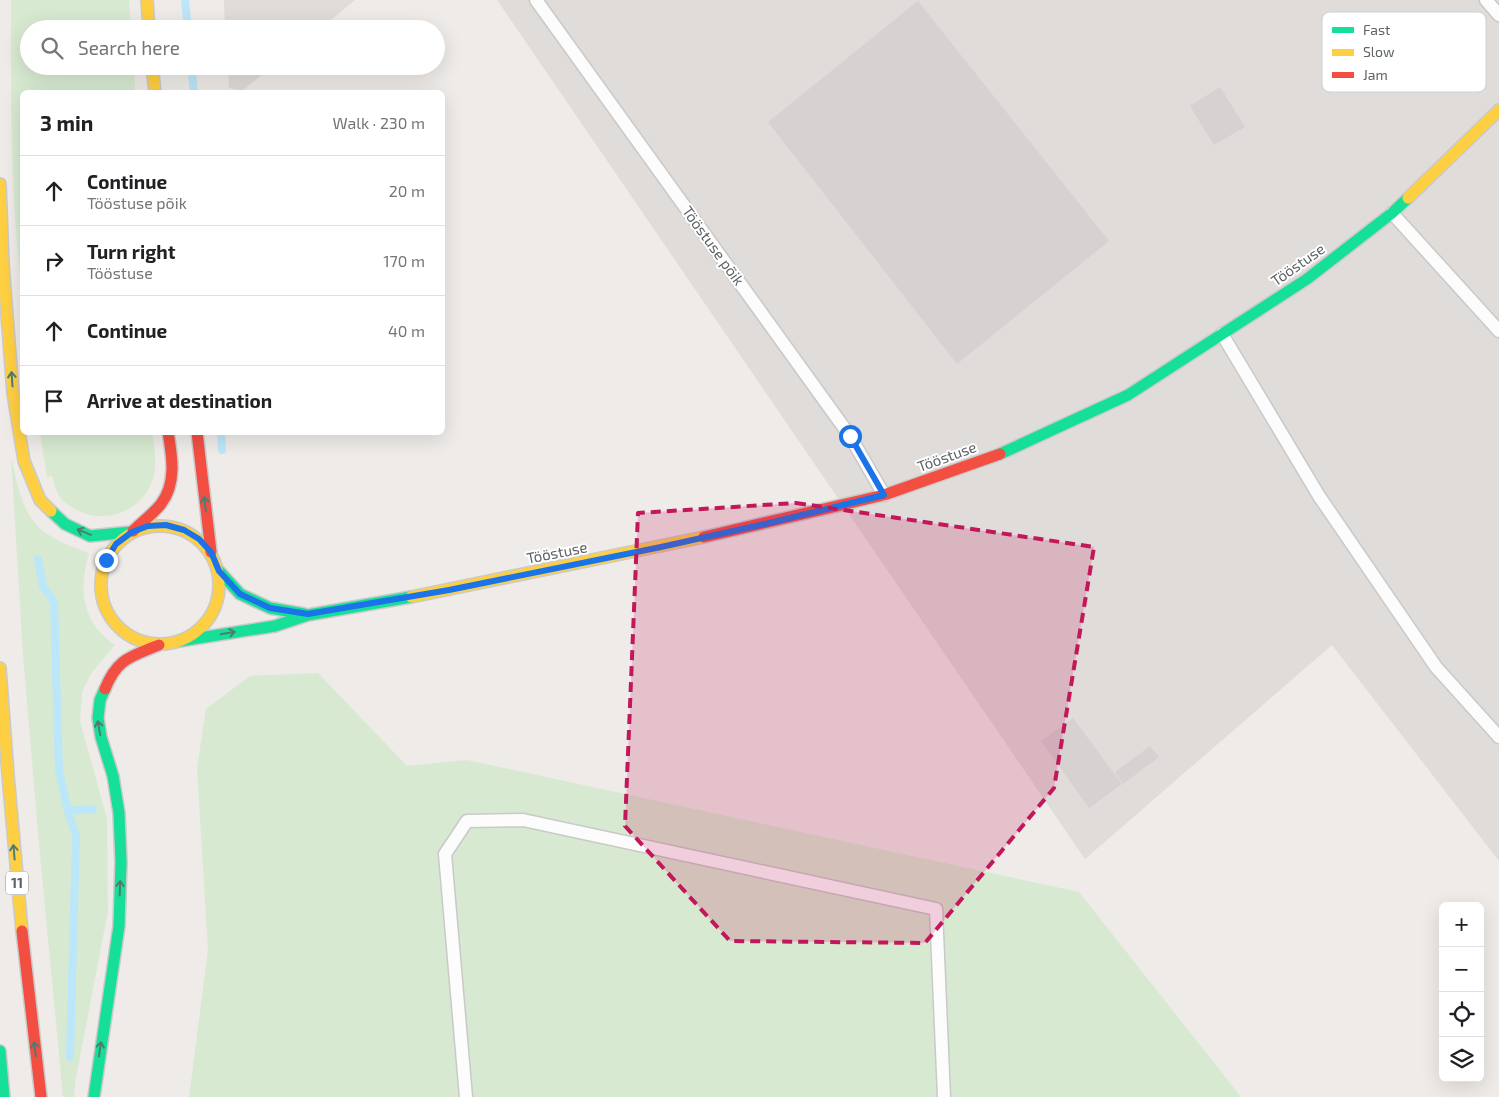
<!DOCTYPE html>
<meta charset="utf-8">
<style>
:root{--surface:#fff;--page:#f6f6f6;--text:#202124;--muted:#757577;--line:#e0e0e0}
body{margin:0;font-family:"Exo 2",sans-serif;background:var(--page);color:var(--text)}
.controls{position:absolute;right:15px;bottom:15px;display:grid;overflow:hidden;border-radius:8px;box-shadow:0 5px 20px #0002}
.controls button{width:45px;height:45px;display:grid;place-items:center;padding:0;border:0;border-bottom:1px solid var(--line);background:var(--surface);color:var(--text);font:25px sans-serif}
.stop{position:absolute;width:15px;height:15px;margin:-11px;border:4px solid #1a73e8;border-radius:50%;background:#fff}
.stop.end{background:#1a73e8;border-color:#fff;box-shadow:0 1px 5px #0008}
.list{margin:0;padding:0;list-style:none}
h2{display:flex;justify-content:space-between;align-items:center;height:65px;margin:0;padding:0 20px;font-size:21px}
h2 small{font-size:16px;font-weight:400;color:var(--muted)}
.list li{display:grid;grid-template-columns:32px 1fr auto;gap:15px;align-items:center;box-sizing:border-box;height:70px;padding:0 20px;border-top:1px solid var(--line)}
.list b{display:block;font-size:19px;white-space:nowrap}
.list p{margin:0;font-size:16px;white-space:nowrap;color:var(--muted)}
.list em{font-size:16px;font-style:normal;color:var(--muted)}
.icon{flex:none;width:28px;height:28px;fill:none;stroke:currentColor;stroke-width:2;stroke-linecap:round;stroke-linejoin:round}
.map{position:relative;flex:none;width:1499px;height:1097px;overflow:hidden}
.search{position:absolute;background:var(--surface);box-shadow:0 5px 20px #0002;left:20px;top:20px;width:425px;height:55px;display:flex;align-items:center;gap:12px;box-sizing:border-box;padding:0 18px;border-radius:28px;color:var(--muted);font-size:19px}
.panel{position:absolute;background:var(--surface);box-shadow:0 5px 20px #0002;left:20px;top:90px;width:425px;height:345px;border-radius:8px}
.map>svg:first-child{display:block}
.industrial{fill:#dfdcd9}
.green{fill:#d7ead1}
.lines{fill:none;stroke-linecap:round;stroke-linejoin:round}
.stream{stroke:#bce7f8;stroke-width:8}
.building{fill:#d5d2d1}
.lane-casing{stroke:#c9c9c9;stroke-width:15}
.fast-casing{stroke:#cacaca;stroke-width:14}
.slow-casing{stroke:#cacaca;stroke-width:14}
.jam-casing{stroke:#cacaca;stroke-width:14}
.lane{stroke:#fcfcfc;stroke-width:12}
.fast{stroke:#16e098;stroke-width:11}
.slow{stroke:#ffcf43;stroke-width:11}
.jam{stroke:#f24e42;stroke-width:11}
.oneway{stroke:#4f7c71}
.route{stroke:#1a73e8;stroke-width:6}
.marked{fill:#c2185b;fill-opacity:0.2;stroke:#c2185b;stroke-width:4;stroke-dasharray:10 6;stroke-linejoin:round}
.labels{text-anchor:middle;stroke-width:4;stroke-linejoin:round;paint-order:stroke}
.shield{fill:#fff;stroke:#8e9295;stroke-width:1}
.shield-label{font-size:14px;font-weight:bold;fill:#5d6367}
.street-label{font-size:15px;fill:#5d6367;stroke:#fff}
.key{fill:#fff;stroke:#ced0d1;stroke-width:1}
.key-label{font-size:14px;fill:#5d6367}
</style>
<div class="map">
<svg width="1499" height="1097" viewBox="0 0 1499 1097">
<rect width="100%" height="100%" fill="#eeebe8"/>
<g class="industrial">
<path d="M224,0H355L320,29H225Z"/>
<path d="M497,0H1499V861L1332,645L1085,859Z"/>
<path d="M228,66H273L242,91L229,88Z"/>
</g>
<g class="green">
<path d="M11,0H129L131,29H29V66H134L135,92H22V290C10,194 11,97 11,0Z"/>
<path d="M40,433H152C154,446 157,461 154,475C146,511 103,528 72,507C69,505 65,503 63,501C57,494 54,484 52,476L47,477Z"/>
<path d="M11,456C16,480 22,515 43,531C56,541 74,548 89,553C78,590 82,623 115,645L92,672L82,692L80,721L107,819L108,911L75,1083L74,1097H63L39,844L23,655Z"/>
<path d="M318,673L407,766L467,760L1079,892L1241,1097H189L208,950L197,768L206,709L250,676Z"/>
</g>
<g class="lines">
<g class="stream">
<path d="M185,0L188,29"/>
<path d="M191,66L194,92"/>
<path d="M221,432L222,450"/>
<path d="M38,559L43,586L54,602L59,771L68,811"/>
<path d="M70,1057L76,836L68,811L93,809"/>
</g>
</g>
<g class="building">
<path d="M918,1L1109,241L957,364L768,122Z"/>
<path d="M1220,87L1245,127L1214,145L1190,106Z"/>
<path d="M1073,718L1122,784L1089,808L1041,741Z"/>
<path d="M1150,746L1159,757L1123,784L1115,772Z"/>
</g>
<g class="lines">
<g class="lane-casing">
<g id="lane">
<path d="M536,0L850,436L884,495"/>
<path d="M1486,0L1499,15"/>
<path d="M1392,213L1499,331"/>
<path d="M1222,334L1319,496L1436,667L1499,737"/>
<path d="M466,1097L445,854L467,821L523,820L936,909L944,1097"/>
</g>
</g>
<g class="fast-casing">
<g id="fast">
<path d="M1000,454L1128,395L1307,279L1392,213L1408,198"/>
<path d="M51,511L65,524L90,536L131,532"/>
<path d="M219,571L240,594L270,608L304,614"/>
<path d="M180,641L275,626L308,615L411,597"/>
<path d="M0,1051L4,1097"/>
<path d="M94,1097L119,926L121,862L119,813L113,776L101,737L98,718L100,700L105,689"/>
</g>
</g>
<g class="slow-casing">
<g id="slow">
<path d="M147,0L149,29"/>
<path d="M152,66L155,92"/>
<path d="M0,184L3,263L13,393L24,461L40,500L51,511"/>
<path d="M1408,198L1499,110"/>
<circle cx="160" cy="585" r="59"/>
<path d="M411,597L704,537"/>
<path d="M0,668L8,775L22,931"/>
</g>
</g>
<g class="jam-casing">
<g id="jam">
<path d="M197,432L211,552"/>
<path d="M133,531C142,522 153,514 161,504C177,483 172,456 168,432"/>
<path d="M704,537L884,495L1000,454"/>
<path d="M105,689C117,659 130,657 159,645"/>
<path d="M22,931L41,1097"/>
</g>
</g>
<use href="#lane" class="lane"/>
<use href="#fast" class="fast"/>
<use href="#slow" class="slow"/>
<use href="#jam" class="jam"/>
</g>
<defs><path id="oneway-shaft" d="M-6 0H5M1.5-3L5.5 0L1.5 3" fill="none" stroke-width="1.6" stroke-linecap="round" stroke-linejoin="round" transform="scale(1.25)"/></defs>
<g class="oneway">
<use href="#oneway-shaft" transform="translate(12 379) rotate(-94)"/>
<use href="#oneway-shaft" transform="translate(205 504) rotate(-97)"/>
<use href="#oneway-shaft" transform="translate(84 532) rotate(-158)"/>
<use href="#oneway-shaft" transform="translate(228 633) rotate(-9)"/>
<use href="#oneway-shaft" transform="translate(99 728) rotate(-100)"/>
<use href="#oneway-shaft" transform="translate(14 852) rotate(-95)"/>
<use href="#oneway-shaft" transform="translate(120 888) rotate(-88)"/>
<use href="#oneway-shaft" transform="translate(35 1049) rotate(-97)"/>
<use href="#oneway-shaft" transform="translate(100 1049) rotate(-82)"/>
</g>
<g class="lines">
<path class="route" d="M106,560L116,544L132,532L148,526L166,525L184,530L199,539L211,552L219,571L240,594L270,608L308,614L449,590L661,547L769,523L884,495L850,436"/>
</g>
<path class="marked" d="M796,503L1094,547L1054,788L925,943L730,941L625,826L638,513Z"/>
<g class="labels">
<rect class="shield" x="6" y="871.5" width="22" height="23" rx="4"/>
<g class="shield-label">
<text x="17" y="888">11</text>
</g>
<g class="street-label">
<text transform="translate(713 246) rotate(54)" y="5">Tööstuse põik</text>
<text transform="translate(1298 265) rotate(-35)" y="5">Tööstuse</text>
<text transform="translate(947 457) rotate(-20)" y="5">Tööstuse</text>
<text transform="translate(557 553) rotate(-11)" y="5">Tööstuse</text>
</g>
</g>
<rect x="1322" y="12" width="164" height="80" rx="8" class="key"/>
<rect x="1332" y="27" width="22" height="6" fill="#16e098"/>
<rect x="1332" y="49" width="22" height="7" fill="#ffcf43"/>
<rect x="1332" y="72" width="22" height="6" fill="#f24e42"/>
<g class="key-label">
<text x="1363" y="35">Fast</text>
<text x="1363" y="57">Slow</text>
<text x="1363" y="80">Jam</text>
</g>
</svg>
<div class="controls">
<button>+</button>
<button>−</button>
<button><svg class="icon" aria-label="locate" viewBox="0 0 24 24"><circle cx="12" cy="12" r="6"/><path d="M12 2v4M12 18v4M2 12h4M18 12h4"/></svg></button>
<button><svg class="icon" aria-label="layers" viewBox="0 0 24 24"><path d="M12 4l9 5-9 5-9-5zM3 14l9 5 9-5"/></svg></button>
</div>
<div class="stop" style="left:850px;top:436px"></div>
<div class="stop end" style="left:106px;top:560px"></div>
<div class="search"><svg class="icon" aria-label="search" viewBox="0 0 24 24"><circle cx="10" cy="10" r="6"/><path d="M15 15l6 6"/></svg>Search here</div>
<section class="panel">
<h2>3 min<small>Walk · 230 m</small></h2>
<ul class="list">
<li><svg class="icon" aria-label="ahead" viewBox="0 0 24 24"><path d="M12 20V5M6 11l6-6 6 6"/></svg><div><b>Continue</b><p>Tööstuse põik</p></div><em>20 m</em></li>
<li><svg class="icon" aria-label="right" viewBox="0 0 24 24"><path d="M7 20v-9h11M14 6l5 5-5 5"/></svg><div><b>Turn right</b><p>Tööstuse</p></div><em>170 m</em></li>
<li><svg class="icon" aria-label="ahead" viewBox="0 0 24 24"><path d="M12 20V5M6 11l6-6 6 6"/></svg><div><b>Continue</b></div><em>40 m</em></li>
<li><svg class="icon" aria-label="arrive" viewBox="0 0 24 24"><path d="M6 21V4h12l-3 4 3 4H6"/></svg><div><b>Arrive at destination</b></div></li>
</ul>
</section>
</div>
